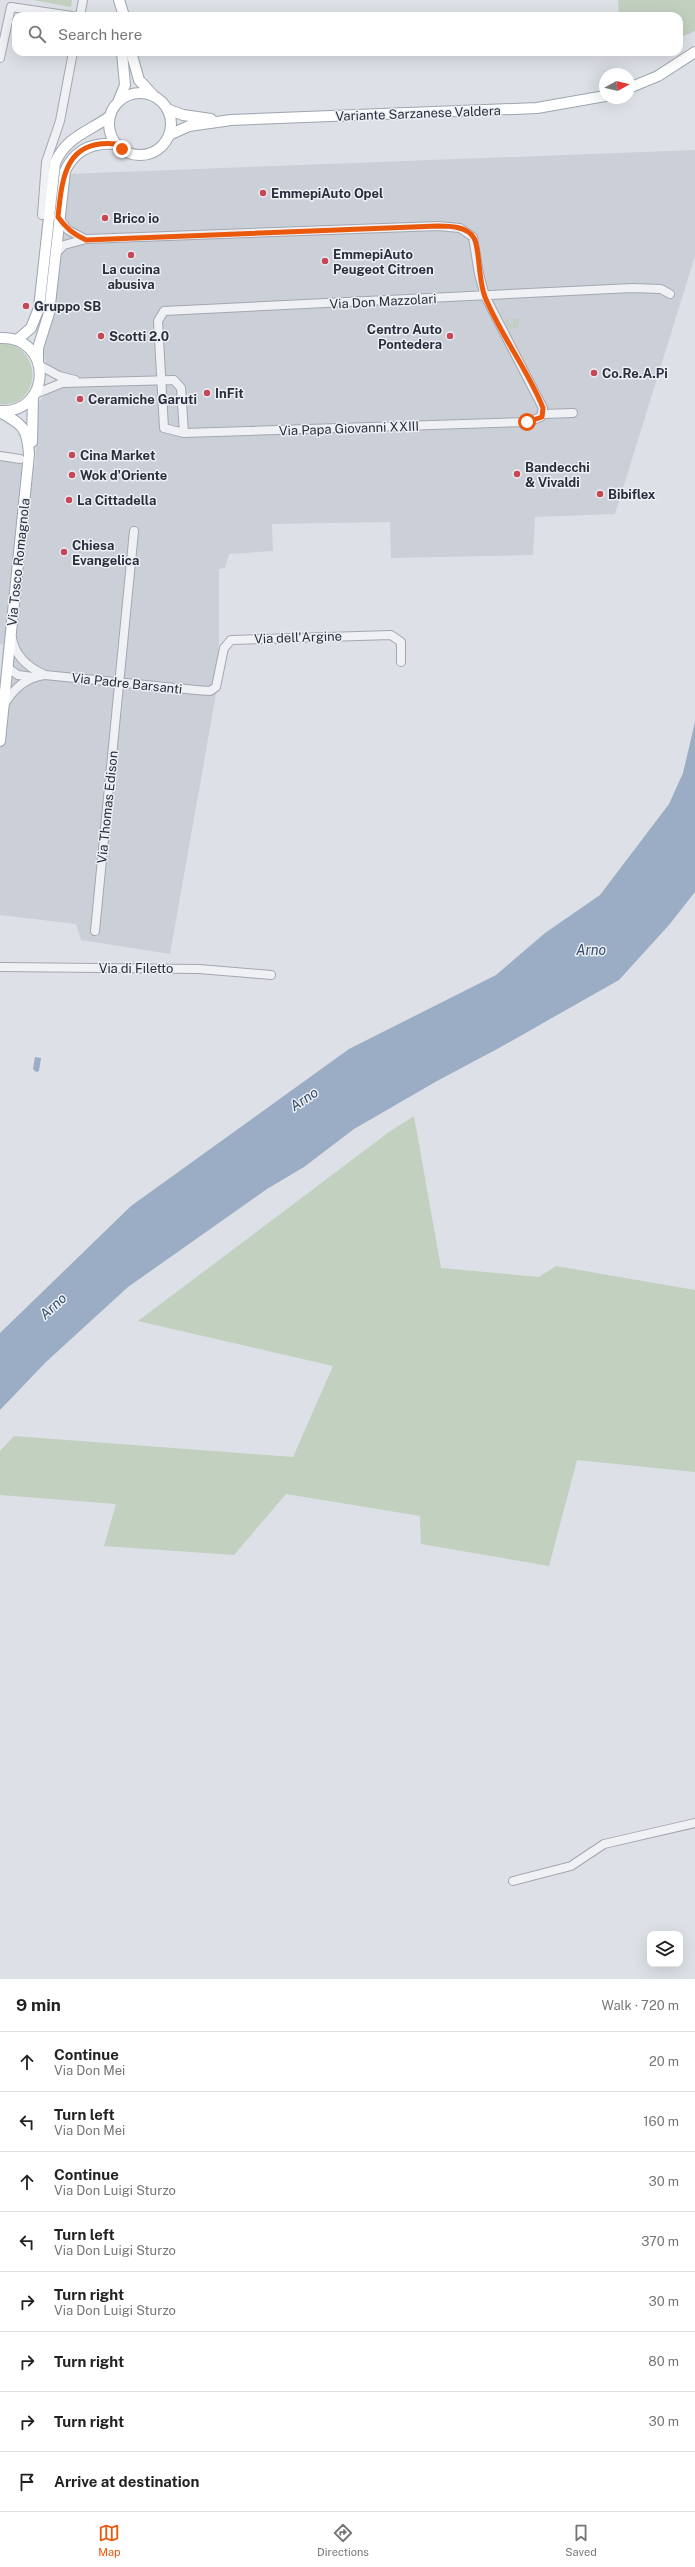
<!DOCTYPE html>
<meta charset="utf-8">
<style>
:root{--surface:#fff;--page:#f2f2f2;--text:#222;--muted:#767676;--line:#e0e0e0;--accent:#ea580c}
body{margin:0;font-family:"Public Sans",sans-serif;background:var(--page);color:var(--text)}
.controls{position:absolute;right:12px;bottom:12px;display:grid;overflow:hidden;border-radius:8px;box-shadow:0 4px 16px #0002}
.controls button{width:36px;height:36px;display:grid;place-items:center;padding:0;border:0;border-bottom:1px solid var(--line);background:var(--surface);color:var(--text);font:20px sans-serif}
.compass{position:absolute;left:599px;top:68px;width:36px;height:36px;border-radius:50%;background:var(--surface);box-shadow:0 4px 16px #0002;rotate:82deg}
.stop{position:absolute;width:12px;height:12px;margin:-9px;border:3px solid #ea580c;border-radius:50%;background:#fff}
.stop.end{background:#ea580c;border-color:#fff;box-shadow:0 1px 4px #0008}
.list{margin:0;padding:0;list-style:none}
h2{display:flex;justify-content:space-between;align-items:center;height:52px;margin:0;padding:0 16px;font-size:17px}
h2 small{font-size:13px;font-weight:400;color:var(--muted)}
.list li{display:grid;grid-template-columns:26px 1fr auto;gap:12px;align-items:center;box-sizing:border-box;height:60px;padding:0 16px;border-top:1px solid var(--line)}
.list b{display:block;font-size:15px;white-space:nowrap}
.list p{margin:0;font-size:13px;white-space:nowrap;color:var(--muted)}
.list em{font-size:13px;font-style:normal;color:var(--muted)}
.icon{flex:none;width:22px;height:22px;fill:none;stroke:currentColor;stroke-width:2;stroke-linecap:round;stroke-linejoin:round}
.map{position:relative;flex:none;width:695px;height:1979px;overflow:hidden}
.search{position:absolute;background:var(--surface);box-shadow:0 4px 16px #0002;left:12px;right:12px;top:12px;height:44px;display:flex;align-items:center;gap:10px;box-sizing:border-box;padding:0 14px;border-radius:12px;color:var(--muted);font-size:15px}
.sheet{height:532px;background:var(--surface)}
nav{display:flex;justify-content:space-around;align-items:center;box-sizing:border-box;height:56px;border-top:1px solid var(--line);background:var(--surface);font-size:11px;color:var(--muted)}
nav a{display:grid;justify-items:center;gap:2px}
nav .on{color:var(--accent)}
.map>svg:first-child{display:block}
.built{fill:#cbcfd8}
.green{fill:#c2d0bf}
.water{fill:#9aadc5}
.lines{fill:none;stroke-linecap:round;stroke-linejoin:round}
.minor-casing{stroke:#a3a7b0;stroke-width:10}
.major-casing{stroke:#9da5b1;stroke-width:12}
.minor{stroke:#f0f1f5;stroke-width:8}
.major{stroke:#fff;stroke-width:10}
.route{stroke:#ea580c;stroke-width:5}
.poi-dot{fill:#c64856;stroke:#eceff4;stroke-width:1.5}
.labels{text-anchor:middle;stroke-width:3;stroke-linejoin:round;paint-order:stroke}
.street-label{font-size:13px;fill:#282e3c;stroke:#eceff4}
.poi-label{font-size:13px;font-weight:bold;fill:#282e3c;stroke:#eceff4;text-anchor:start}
.water-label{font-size:14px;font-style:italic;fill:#344c6d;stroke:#eceff4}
</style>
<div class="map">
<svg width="695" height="1979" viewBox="0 0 695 1979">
<rect width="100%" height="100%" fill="#dde0e6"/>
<path class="built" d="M695,150V256L615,514L535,517L533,555L391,558L390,522L272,524L273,551L229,554L225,568L219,569V641L216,694L170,954L81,940L76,924L0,915V683L3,645L0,644V461L35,466L38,403L46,393L67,380L47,366L43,353L51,323L67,174Z"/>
<g class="green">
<path d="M33,0H72L71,7Z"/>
<path d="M618,0H695V31L679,38V16H619Z"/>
<path d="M504,319H508L509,325L513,324V319H519V327L509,329Z"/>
<path d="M0,344C43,342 43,408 0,404Z"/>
<path d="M414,1116L441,1268L539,1277L556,1266L695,1290V1472L577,1460L549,1566L421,1544L420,1516L286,1494L234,1555L104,1546L116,1504L0,1495V1451L14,1436L293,1457L333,1366L138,1321L389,1132Z"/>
</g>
<g class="water">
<path d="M695,722V892L669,925L619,980L499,1048L437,1081L354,1129L304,1167L267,1189L128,1287L46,1362L0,1410V1333L131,1206L349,1049L496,975L545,933L600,895L669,804L683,773Z"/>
<path d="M35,1057L41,1058L39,1071L36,1072L33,1069Z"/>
</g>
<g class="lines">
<g class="minor-casing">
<g id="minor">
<path d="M80,16L83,0"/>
<path d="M0,58L11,7L72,16"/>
<path d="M42,215L46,162L60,121L73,52"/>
<path d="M58,217L68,230L85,239"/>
<path d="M55,254L64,245L86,239L438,226L460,228L473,237L479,274L485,296L543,408L541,417L527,422L184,433L164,428L158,321L164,311L632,288L661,289L670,294"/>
<path d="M39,365L59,376L75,380"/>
<path d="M35,394L62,383L174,380L181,388L184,433"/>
<path d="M543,414L573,413"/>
<path d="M0,456L20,459"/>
<path d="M12,638C15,656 29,668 45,675L196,690L210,691L216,687L224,648L231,640L391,635L401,642V662"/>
<path d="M8,668L18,675L33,677"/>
<path d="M4,705C13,689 27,677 45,675"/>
<path d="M95,931L134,531"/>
<path d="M0,967L199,969L271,975"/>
<path d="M513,1881L571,1866L604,1844L695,1823"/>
</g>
</g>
<g class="major-casing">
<g id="major">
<path d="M119,0L124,16"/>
<path d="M131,52L139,80L153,95"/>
<path d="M629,88L658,76L695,52"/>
<circle cx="140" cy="124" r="31"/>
<path d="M119,100L125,85L122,52"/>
<path d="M167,109L183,115L211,119"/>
<path d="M169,135L189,126L231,120L537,108L605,96"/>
<path d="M0,338C54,336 52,414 0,411"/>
<path d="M17,340L31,328L39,308L55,163C66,137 88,132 109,117"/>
<path d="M38,361V348L49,313L65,171C75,149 94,142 116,144"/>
<path d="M0,412C23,425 27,427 29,454L0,741"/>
<path d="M32,442L33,396"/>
</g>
</g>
<use href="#minor" class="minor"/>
<use href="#major" class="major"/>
</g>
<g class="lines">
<path class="route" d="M122,149L116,144C65,139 62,178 58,217C66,228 73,234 86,240L438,226C449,226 467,226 474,238C480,249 478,280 485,297C501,336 528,370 543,408L542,417L527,422"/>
</g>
<g class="poi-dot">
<circle cx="263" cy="193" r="4"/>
<circle cx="105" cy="218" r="4"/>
<circle cx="131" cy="255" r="4"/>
<circle cx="325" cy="261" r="4"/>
<circle cx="26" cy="306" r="4"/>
<circle cx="101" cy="336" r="4"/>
<circle cx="450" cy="336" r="4"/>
<circle cx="594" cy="373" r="4"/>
<circle cx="207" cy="393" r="4"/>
<circle cx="80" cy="399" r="4"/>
<circle cx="72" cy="455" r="4"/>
<circle cx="517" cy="474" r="4"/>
<circle cx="72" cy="475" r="4"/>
<circle cx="600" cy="494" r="4"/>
<circle cx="69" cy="500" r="4"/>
<circle cx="64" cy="552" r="4"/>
</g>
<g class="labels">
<g class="street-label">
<text transform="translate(418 113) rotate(-2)" y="5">Variante Sarzanese Valdera</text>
<text transform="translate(383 301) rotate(-3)" y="5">Via Don Mazzolari</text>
<text transform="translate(349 428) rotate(-2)" y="5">Via Papa Giovanni XXIII</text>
<text transform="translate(18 562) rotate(-84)" y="5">Via Tosco Romagnola</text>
<text transform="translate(298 637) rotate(-2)" y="5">Via dell'Argine</text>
<text transform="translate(127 683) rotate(6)" y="5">Via Padre Barsanti</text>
<text transform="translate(107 807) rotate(-84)" y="5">Via Thomas Edison</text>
<text x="136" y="973">Via di Filetto</text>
</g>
<g class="poi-label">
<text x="271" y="198">EmmepiAuto Opel</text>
<text x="113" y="223">Brico io</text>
<text x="333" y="259">EmmepiAuto<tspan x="333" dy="15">Peugeot Citroen</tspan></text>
<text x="131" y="274" text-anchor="middle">La cucina<tspan x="131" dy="15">abusiva</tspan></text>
<text x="34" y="311">Gruppo SB</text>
<text x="442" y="334" text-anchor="end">Centro Auto<tspan x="442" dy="15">Pontedera</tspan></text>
<text x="109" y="341">Scotti 2.0</text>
<text x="602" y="378">Co.Re.A.Pi</text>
<text x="215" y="398">InFit</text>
<text x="88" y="404">Ceramiche Garuti</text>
<text x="80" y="460">Cina Market</text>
<text x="525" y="472">Bandecchi<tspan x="525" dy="15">&amp; Vivaldi</tspan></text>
<text x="80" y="480">Wok d'Oriente</text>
<text x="608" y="499">Bibiflex</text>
<text x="77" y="505">La Cittadella</text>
<text x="72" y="550">Chiesa<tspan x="72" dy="15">Evangelica</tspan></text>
</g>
<g class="water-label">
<text x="591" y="955">Arno</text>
<text transform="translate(304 1099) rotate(-34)" y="5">Arno</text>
<text transform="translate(53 1306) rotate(-43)" y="5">Arno</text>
</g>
</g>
</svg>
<div class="controls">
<button><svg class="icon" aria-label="layers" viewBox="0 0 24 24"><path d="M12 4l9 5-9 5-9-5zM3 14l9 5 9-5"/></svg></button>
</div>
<svg class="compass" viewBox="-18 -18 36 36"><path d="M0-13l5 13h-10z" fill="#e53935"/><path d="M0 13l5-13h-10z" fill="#767676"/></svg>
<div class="stop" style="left:527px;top:422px"></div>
<div class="stop end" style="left:122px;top:149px"></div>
<div class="search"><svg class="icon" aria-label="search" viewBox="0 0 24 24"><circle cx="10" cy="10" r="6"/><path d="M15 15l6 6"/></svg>Search here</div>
</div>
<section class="sheet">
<h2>9 min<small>Walk · 720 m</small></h2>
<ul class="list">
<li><svg class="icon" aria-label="ahead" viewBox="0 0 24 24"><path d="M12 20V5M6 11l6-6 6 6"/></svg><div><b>Continue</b><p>Via Don Mei</p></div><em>20 m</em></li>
<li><svg class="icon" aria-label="left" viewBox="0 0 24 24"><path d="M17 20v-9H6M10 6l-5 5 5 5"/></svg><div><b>Turn left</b><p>Via Don Mei</p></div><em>160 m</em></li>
<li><svg class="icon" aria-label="ahead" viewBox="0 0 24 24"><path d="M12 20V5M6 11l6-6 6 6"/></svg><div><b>Continue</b><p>Via Don Luigi Sturzo</p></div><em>30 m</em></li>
<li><svg class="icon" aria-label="left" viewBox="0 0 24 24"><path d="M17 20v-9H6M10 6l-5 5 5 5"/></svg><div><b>Turn left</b><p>Via Don Luigi Sturzo</p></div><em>370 m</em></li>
<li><svg class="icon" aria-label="right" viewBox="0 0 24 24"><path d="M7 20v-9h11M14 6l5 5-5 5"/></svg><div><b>Turn right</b><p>Via Don Luigi Sturzo</p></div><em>30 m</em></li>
<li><svg class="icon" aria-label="right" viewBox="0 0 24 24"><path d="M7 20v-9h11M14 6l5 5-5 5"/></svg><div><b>Turn right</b></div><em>80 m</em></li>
<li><svg class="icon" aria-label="right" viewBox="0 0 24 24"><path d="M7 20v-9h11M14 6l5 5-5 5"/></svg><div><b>Turn right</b></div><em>30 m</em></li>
<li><svg class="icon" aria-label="arrive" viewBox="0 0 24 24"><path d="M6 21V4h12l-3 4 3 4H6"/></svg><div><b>Arrive at destination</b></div></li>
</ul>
</section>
<nav>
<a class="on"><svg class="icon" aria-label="map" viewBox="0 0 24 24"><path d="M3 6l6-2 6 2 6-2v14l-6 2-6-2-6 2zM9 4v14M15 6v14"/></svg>Map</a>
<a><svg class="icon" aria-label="directions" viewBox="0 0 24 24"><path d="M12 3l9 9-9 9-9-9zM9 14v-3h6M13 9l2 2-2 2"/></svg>Directions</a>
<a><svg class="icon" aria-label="saved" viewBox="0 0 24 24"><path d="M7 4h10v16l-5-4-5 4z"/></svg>Saved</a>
</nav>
